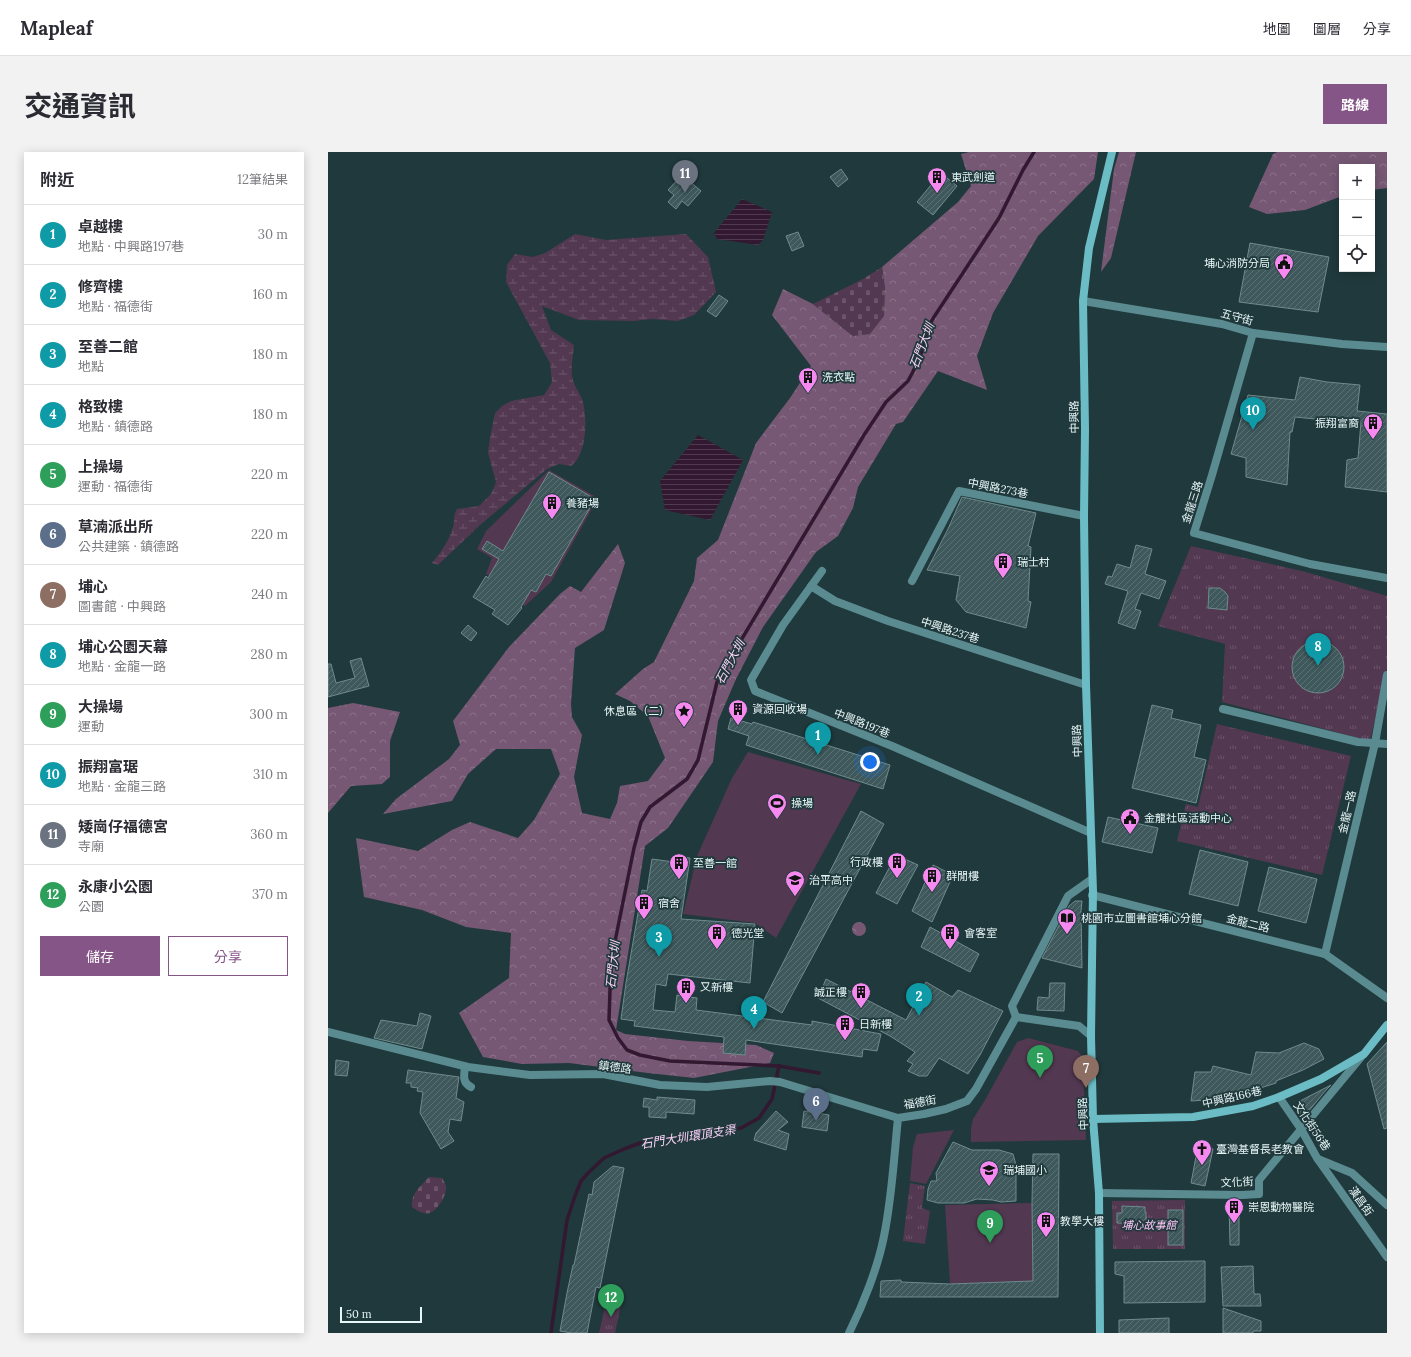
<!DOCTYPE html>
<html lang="zh-TW">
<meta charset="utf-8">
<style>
:root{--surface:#fff;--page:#f2f2f3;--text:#2b2b33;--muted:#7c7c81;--line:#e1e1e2;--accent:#865588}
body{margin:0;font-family:Lora,"Noto Sans TC",serif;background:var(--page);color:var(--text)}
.controls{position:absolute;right:12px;top:12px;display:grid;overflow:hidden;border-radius:0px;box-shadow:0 2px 10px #0003}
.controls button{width:36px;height:36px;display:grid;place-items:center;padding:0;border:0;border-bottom:1px solid var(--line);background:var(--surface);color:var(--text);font:20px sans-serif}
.scale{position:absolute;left:12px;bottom:10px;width:82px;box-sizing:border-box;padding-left:4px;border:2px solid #e7f6f7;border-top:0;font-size:11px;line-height:14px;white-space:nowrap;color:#e7f6f7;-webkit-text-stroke:3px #20393c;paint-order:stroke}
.you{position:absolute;left:542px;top:610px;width:14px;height:14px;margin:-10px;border:3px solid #fff;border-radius:50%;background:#1a73e8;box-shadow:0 0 0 6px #1a73e833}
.badge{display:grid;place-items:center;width:26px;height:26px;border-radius:50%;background:var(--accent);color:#fff;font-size:13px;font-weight:700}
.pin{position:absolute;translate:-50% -33px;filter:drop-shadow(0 1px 2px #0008)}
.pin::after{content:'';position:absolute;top:21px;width:14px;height:12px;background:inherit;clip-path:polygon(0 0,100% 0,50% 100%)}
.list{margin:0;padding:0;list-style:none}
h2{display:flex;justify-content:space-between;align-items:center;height:52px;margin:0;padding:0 16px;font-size:17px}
h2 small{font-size:13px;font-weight:400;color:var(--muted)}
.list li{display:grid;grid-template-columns:26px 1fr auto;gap:12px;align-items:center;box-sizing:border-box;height:60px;padding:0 16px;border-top:1px solid var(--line)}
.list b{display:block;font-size:15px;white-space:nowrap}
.list p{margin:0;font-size:13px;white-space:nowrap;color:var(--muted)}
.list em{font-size:13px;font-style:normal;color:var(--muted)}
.actions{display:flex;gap:8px;padding:12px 16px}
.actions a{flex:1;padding:9px 0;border:1px solid var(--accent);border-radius:0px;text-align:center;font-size:14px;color:var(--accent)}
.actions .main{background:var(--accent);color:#fff}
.icon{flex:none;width:22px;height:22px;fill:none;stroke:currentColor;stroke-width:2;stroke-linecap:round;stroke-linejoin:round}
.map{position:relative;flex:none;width:1059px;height:1181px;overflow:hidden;border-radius:0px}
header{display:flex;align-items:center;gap:24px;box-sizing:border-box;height:56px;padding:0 20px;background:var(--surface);border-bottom:1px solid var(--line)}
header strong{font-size:19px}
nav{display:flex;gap:22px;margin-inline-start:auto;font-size:14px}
.intro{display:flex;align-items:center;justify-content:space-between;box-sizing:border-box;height:96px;padding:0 24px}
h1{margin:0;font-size:28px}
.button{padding:10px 18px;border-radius:0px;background:var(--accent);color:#fff;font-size:14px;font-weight:700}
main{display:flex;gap:24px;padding:0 24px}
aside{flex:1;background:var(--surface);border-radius:0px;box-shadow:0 2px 10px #0003}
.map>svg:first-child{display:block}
.grass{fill:#533851}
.forest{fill:url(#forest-crowns)}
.wetland{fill:url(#wetland-marsh)}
.cemetery{fill:url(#cemetery-stones)}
.park{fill:url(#park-tufts)}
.water{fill:url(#water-rules)}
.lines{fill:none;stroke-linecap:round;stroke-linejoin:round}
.stream{stroke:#321830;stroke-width:3.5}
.building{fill:url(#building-hatch);stroke:#6f8b8e}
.street{stroke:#5a8b90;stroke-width:8}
.secondary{stroke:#6bbcc4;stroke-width:8}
.labels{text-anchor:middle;stroke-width:3.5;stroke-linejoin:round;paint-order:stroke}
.poi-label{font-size:11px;fill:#e7f6f7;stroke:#20393c;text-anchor:start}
.street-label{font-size:11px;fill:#e7f6f7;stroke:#20393c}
.park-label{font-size:11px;font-style:italic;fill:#fac4f5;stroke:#20393c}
.water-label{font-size:12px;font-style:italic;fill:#ffd3fb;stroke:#20393c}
</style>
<header>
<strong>Mapleaf</strong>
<nav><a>地圖</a><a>圖層</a><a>分享</a></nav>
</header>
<div class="intro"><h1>交通資訊</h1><a class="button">路線</a></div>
<main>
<aside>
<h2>附近<small>12筆結果</small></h2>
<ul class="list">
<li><span class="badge" style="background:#0f9aa8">1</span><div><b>卓越樓</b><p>地點 · 中興路197巷</p></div><em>30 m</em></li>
<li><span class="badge" style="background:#0f9aa8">2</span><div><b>修齊樓</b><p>地點 · 福德街</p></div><em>160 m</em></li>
<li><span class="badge" style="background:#0f9aa8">3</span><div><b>至善二館</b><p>地點</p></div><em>180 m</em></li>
<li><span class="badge" style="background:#0f9aa8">4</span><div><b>格致樓</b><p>地點 · 鎮德路</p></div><em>180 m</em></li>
<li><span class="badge" style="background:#2e9e5b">5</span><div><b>上操場</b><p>運動 · 福德街</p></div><em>220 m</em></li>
<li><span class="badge" style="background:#5c6f8a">6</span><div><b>草湳派出所</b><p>公共建築 · 鎮德路</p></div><em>220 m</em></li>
<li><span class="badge" style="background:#8d6e63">7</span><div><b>埔心</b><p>圖書館 · 中興路</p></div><em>240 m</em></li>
<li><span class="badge" style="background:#0f9aa8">8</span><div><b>埔心公園天幕</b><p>地點 · 金龍一路</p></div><em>280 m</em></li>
<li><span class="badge" style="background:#2e9e5b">9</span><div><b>大操場</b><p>運動</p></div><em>300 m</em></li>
<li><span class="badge" style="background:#0f9aa8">10</span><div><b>振翔富琚</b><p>地點 · 金龍三路</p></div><em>310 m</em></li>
<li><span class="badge" style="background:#6b7280">11</span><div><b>矮崗仔福德宮</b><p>寺廟</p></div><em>360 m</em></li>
<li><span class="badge" style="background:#2e9e5b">12</span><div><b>永康小公園</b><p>公園</p></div><em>370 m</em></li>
</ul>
<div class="actions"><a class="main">儲存</a><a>分享</a></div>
</aside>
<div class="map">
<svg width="1059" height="1181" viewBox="0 0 1059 1181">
<defs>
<pattern id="forest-crowns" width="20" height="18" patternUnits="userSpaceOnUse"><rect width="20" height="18" fill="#765874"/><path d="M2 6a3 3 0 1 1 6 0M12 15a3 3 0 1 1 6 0" fill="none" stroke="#8a7189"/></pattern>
<pattern id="wetland-marsh" width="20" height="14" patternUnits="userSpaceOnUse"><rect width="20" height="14" fill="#533851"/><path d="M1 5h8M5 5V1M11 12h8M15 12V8" fill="none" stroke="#6c556b"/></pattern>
<pattern id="cemetery-stones" width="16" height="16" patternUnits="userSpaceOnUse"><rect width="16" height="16" fill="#533851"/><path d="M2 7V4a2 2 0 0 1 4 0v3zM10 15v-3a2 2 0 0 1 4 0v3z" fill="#6c556b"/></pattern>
<pattern id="park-tufts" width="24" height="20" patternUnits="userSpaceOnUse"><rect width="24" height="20" fill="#533851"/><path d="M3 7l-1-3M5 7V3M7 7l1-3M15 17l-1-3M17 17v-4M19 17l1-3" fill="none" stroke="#6c556b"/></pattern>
<pattern id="water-rules" width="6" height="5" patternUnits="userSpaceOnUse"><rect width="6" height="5" fill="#321830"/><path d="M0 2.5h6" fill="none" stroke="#503a4f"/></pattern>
<pattern id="building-hatch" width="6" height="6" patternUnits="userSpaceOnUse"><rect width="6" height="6" fill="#3e585b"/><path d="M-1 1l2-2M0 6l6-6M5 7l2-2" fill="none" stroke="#5a7173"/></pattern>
</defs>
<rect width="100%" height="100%" fill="#20393c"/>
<g class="grass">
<path d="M221,318L270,346L223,430L197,454L177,442L180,435L158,422L164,406L149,397L158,379Z"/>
<path d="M420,600L533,632L448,786L427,771L355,762L369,704L404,626Z"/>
<path d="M700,886L750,899L755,905L758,988L643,990V976L645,967L657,948L689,890Z"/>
<path d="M626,978L598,1032L582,1029L585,995L589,982Z"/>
<path d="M704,1051L705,1129L622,1132L617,1053Z"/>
</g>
<g class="forest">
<path d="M641,0H770L766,27L710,84L665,161L649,204L659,238L610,219L575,270L568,272L530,335L525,356L510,384L488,400L435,475L408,527L390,569L385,610L340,676L317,694L288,878L297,882L360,889L428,893L446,901L442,911L366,926L320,921L241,911L194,912L155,905L131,861L181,826L183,781L138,775L94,758L36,745L28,686L90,699L124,678L142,670L190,686L206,668L232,622L223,597H168L140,622L124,649L55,662L68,647L121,607L132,593L125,569L181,495L232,442L242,434L253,440L290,392L297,411L276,478L247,496L243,552L244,565L254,583L246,625L254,661L282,667L289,651L292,634L320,629L337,606L320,564L302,549L287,542L315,517L326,510L366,429L369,406L390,388L428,291L462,246L483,214L444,163L455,137L485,152L525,184L557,137L554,115L630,50L643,34L633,2Z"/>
<path d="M791,0H808L783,106L773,120L786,17Z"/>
<path d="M949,0H1059V36L1044,38V15H1014V44L977,58L939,62L921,55L945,2Z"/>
<path d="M25,551L72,560L62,589V625L54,632L23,634L0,661V556Z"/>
<circle cx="531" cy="777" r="7"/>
</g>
<path class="wetland" d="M247,82L278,88L358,82L380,105L388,140L366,163L350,169L323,167L306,169L251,168L214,154L223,178L246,193C245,203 243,214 244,224C245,232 251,240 254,247C260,265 259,303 243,314L231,312L219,317L152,373L110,413L104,411C113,400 121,389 125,375C127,369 125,363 129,357L151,354L162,343L165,338L168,330L160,301L162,286L167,261L174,254L183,249L216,243L220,237L224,230L222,211L178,130L179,113L187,102L205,105L217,101Z"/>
<g class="cemetery">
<path d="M554,115L557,137L556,164L542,182L525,184L485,152L535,127Z"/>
<path d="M101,1025L114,1026C115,1028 118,1032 118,1035C119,1043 110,1058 102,1061C95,1063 89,1058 84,1055C83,1041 92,1035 101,1025Z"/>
</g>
<g class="park">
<path d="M863,394L978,420L1059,444V516L1042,589L894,550L897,492L830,474Z"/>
<path d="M889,572L1023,604L994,723L849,689L858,652L870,655Z"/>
<path d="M582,1031L597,1034L594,1056L602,1059L597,1092L575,1089Z"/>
<path d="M857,1048V1097H785L784,1049Z"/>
<path d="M279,1146L294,1148L287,1181H271Z"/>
</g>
<g class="water">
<path d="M414,47L444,60L435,88L430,93L389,87L386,81Z"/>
<path d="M370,283L415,308L382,368L337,358L332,329Z"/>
</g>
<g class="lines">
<g class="stream">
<path d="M491,921L451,914L342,909L312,903L299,898L290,886L281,868L283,809L306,696L313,670L322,655L359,627L370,608L389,530L403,505L536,283L558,250L580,229L591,208L604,168L671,66L695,18L706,0"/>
<path d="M223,1181L239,1068L247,1044L253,1029L261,1020L276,1006L296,997L312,991L413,976L431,966L444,947L451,914"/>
</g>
</g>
<g class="building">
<path d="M513,17L520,27L510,35L502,25Z"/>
<path d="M613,21L629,34L605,63L589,50Z"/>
<path d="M354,23L373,39L360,54L354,49L348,57L340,50L346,43L340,38Z"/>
<path d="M470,80L476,94L464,99L458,84Z"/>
<path d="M922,91L1001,105L990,160L911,150Z"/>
<path d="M391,143L400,149L388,165L379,159Z"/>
<path d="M972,225L999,230L1032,233L1029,259L1059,262V340L1017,335L1019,308L1030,306L1033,270L997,266V268L967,265L964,280H962L959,333L918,325V306L903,302L920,243L967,248Z"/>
<path d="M221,320L267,347L223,424L218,422L208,440L203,438L193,455L194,456L180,473L164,462L167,458L145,445L158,424L160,426L171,407L154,397L159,389L175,399Z"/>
<path d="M634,345L708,361L700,394L703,395L700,449L703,450L698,476L638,460L628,448L632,424L599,418L620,377Z"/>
<path d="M808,393L824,397L817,422L838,429L831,447L813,441L807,457L813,459L807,477L790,471L800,439L777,432L780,424L784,425L789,412L802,416Z"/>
<path d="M881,436H892L897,440L900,444L899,458L880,456Z"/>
<path d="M140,473L149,481L143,489L133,481Z"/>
<circle cx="990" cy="515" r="26"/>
<path d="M33,506L41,534L0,545V512H3L8,531L27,526L22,509Z"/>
<path d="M824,553L845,558L843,566L873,573L866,605L878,608L868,651L804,636Z"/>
<path d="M403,566L424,572L425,570L562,613L555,637L418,593L421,584L400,577Z"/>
<path d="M533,659L556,672L454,861L435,850Z"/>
<path d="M780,665L830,676L824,701L774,690Z"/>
<path d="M872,698L920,710L910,754L861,742Z"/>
<path d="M568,703L590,713L569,752L548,741Z"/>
<path d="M347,704L362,706L353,767L427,772L422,831L340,822L338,834L328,832L325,858L347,860L349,843L369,846L368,858L484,873V869L553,882L549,899L535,897L534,905L418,888L417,903L395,901L396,885L306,874L307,869L293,867L298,831L314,738L319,739L324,707L346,710Z"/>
<path d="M605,713L625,723L604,770L584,759Z"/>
<path d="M941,715L989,727L978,771L930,759Z"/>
<path d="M747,749H754L753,759L754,816L714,806L741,754Z"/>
<path d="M602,775L651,802L642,820L593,795Z"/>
<path d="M498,827L578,868L598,830L624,845L630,838L675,859L652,903L640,922L611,906L599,924H591L580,919L585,912L579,909L587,900L562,884L490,846Z"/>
<path d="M722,831H737L736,859L709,858L710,845L721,846Z"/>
<path d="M92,861L103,864L94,897L46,886L53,868L89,874Z"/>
<path d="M1059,890V976L1056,977L1039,912Z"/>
<path d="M976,891L991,897L996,907L975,918L948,929V931L920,940L921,939L878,948L863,949L867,920H883L885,914L923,923L928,900L951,901Z"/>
<path d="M8,908L21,910L19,924L7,923Z"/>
<path d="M80,918L131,925L128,946L136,950L133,969L122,967L120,980L126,989L113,997L92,961L95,940L89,939L90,936L83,935V931H78Z"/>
<path d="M1003,933L998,938L975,966L969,956L972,949Z"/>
<path d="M329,945L367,948L366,962L338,960V966L321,965V955H315L316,946L329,948Z"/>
<path d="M448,959L460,970L450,978L461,982L458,998L426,988L428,981Z"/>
<path d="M476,959L501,963L499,979L474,975Z"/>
<path d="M625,990L644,998H671L685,1002L688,1013V1049L673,1050L665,1048L649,1047L636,1051H610L599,1048L600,1037L603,1029H609L608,1021Z"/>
<path d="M870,994L885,997L877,1034L863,1031Z"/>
<path d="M705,1002H731L730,1145H552L553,1129L573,1128V1130L622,1132L705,1129L704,1051Z"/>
<path d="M285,1014L296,1016L272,1136L268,1135L259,1181H243L232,1179L239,1141L245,1113H246L261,1042L264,1043L266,1030Z"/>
<path d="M901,1052H911V1093H902Z"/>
<path d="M794,1054L817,1055V1060H818V1072L789,1071V1061H794Z"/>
<rect x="840" y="1058" width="15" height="35"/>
<path d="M877,1109V1150L796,1151V1124L787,1122V1110Z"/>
<path d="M925,1114L926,1142H932L933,1154H895L893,1115Z"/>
<path d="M895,1156L933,1169V1179H925V1181H895Z"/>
<path d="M841,1166V1181H791V1168Z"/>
</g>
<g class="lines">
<g class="street">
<path d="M755,149L894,172L925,181L1014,192L1059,195"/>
<path d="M925,181L884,323L866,381L982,412L1059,426"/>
<path d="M494,419L455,473L423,528L427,539L564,594L763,681"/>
<path d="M584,429L631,339L756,364"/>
<path d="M483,434L507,449L560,469L758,533"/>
<path d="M895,557L1030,590L1059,592"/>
<path d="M764,743L997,802L1059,846"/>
<path d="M997,802L1047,591L1059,523"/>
<path d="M688,865L684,854L740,744L764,727"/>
<path d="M0,880L140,915L202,923L275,922L332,933L379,935L442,929L452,930L570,966"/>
<path d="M137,915C136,923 134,931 143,935"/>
<path d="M951,945L973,977L989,1006L1059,1105"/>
<path d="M990,1007L1024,1021L1059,1053"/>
<path d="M771,1041L914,1043L931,1042V1028L1034,904"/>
<path d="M521,1181C535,1153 550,1115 556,1084C564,1045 566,1005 570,966L596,962L618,957L639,949L648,937L688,865L751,874L763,884"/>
</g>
<g class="secondary">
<path d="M765,967L865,965L925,954L951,945L993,927L1036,902L1059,873"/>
<path d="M772,1181L771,1041L765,967L763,884L765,739L758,533L756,364L757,277L755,149L761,96L784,0"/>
</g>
</g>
<defs>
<g id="building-pin" transform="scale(1)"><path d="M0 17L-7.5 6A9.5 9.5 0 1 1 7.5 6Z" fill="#f589ef" stroke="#20393c"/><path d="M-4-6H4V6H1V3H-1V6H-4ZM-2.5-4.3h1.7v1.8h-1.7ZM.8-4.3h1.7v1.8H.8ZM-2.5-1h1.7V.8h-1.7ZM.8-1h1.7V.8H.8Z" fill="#111"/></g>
<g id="civic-pin" transform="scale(1)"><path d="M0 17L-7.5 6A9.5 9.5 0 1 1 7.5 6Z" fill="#f589ef" stroke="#20393c"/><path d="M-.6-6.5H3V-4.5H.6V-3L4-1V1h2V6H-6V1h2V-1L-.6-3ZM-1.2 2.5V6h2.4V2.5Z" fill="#111"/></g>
<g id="sight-pin" transform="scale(1)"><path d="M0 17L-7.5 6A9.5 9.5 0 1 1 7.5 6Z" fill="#f589ef" stroke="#20393c"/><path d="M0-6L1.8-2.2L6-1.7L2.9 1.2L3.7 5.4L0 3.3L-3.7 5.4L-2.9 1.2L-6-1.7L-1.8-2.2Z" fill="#111"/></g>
<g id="stadium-pin" transform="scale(1)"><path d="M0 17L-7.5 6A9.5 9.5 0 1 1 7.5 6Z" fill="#f589ef" stroke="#20393c"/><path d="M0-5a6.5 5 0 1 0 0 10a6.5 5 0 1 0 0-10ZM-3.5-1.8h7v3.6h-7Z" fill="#111"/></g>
<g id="school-pin" transform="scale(1)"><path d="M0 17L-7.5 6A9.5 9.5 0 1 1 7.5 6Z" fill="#f589ef" stroke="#20393c"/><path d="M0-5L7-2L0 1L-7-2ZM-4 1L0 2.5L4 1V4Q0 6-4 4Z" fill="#111"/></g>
<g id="library-pin" transform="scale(1)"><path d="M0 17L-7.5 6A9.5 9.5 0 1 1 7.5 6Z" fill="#f589ef" stroke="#20393c"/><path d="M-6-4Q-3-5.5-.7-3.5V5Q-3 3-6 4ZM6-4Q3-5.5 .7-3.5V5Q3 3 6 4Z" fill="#111"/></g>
<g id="church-pin" transform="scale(1)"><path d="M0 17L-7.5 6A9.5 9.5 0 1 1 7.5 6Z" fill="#f589ef" stroke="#20393c"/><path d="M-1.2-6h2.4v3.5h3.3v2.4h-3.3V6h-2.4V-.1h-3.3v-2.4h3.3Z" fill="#111"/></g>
</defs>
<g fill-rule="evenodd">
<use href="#building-pin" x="609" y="25"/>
<use href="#civic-pin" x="956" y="111"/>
<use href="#building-pin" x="480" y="225"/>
<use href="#building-pin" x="1045" y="271"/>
<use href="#building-pin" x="224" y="351"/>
<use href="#building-pin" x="675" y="410"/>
<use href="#building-pin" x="410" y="557"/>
<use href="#sight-pin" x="356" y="559"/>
<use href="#stadium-pin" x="449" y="651"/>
<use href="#civic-pin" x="802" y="666"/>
<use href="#building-pin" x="569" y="710"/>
<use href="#building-pin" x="351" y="711"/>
<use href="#building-pin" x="604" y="724"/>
<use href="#school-pin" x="467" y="728"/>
<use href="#building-pin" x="316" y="751"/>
<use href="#library-pin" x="739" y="766"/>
<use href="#building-pin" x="389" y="781"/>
<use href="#building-pin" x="622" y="781"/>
<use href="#building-pin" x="358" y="835"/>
<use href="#building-pin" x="533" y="840"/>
<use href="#building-pin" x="517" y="872"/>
<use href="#church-pin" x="874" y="997"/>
<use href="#school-pin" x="661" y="1018"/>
<use href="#building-pin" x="906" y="1055"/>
<use href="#building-pin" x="718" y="1069"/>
</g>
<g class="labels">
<g class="poi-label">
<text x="623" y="29">東武劍道</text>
<text x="942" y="115" text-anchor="end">埔心消防分局</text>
<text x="494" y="229">洗衣點</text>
<text x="1031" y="275" text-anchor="end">振翔富裔</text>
<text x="238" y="355">養豬場</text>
<text x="689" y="414">瑞士村</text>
<text x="424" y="561">資源回收場</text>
<text x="342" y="563" text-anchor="end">休息區（二）</text>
<text x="463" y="655">操場</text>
<text x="816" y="670">金龍社區活動中心</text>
<text x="555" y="714" text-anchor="end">行政樓</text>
<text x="365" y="715">至善一館</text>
<text x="618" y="728">群閒樓</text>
<text x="481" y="732">治平高中</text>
<text x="330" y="755">宿舍</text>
<text x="753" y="770">桃園市立圖書館埔心分館</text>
<text x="403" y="785">德光堂</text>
<text x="636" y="785">會客室</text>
<text x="372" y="839">又新樓</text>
<text x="519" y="844" text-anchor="end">誠正樓</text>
<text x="531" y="876">日新樓</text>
<text x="888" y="1001">臺灣基督長老教會</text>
<text x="675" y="1022">瑞埔國小</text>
<text x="920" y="1059">崇恩動物醫院</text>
<text x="732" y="1073">教學大樓</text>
</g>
<g class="street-label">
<text transform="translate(909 165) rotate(15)" y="4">五守街</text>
<text transform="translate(746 265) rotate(-91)" y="4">中興路</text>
<text transform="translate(670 336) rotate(11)" y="4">中興路273巷</text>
<text transform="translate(864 350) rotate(-72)" y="4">金龍三路</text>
<text transform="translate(622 478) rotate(18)" y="4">中興路237巷</text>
<text transform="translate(534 571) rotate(22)" y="4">中興路197巷</text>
<text transform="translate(749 589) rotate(-92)" y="4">中興路</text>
<text transform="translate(1019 660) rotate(-77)" y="4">金龍一路</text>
<text transform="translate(920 771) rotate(14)" y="4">金龍二路</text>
<text transform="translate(287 915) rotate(8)" y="4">鎮德路</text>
<text transform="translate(904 945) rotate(-13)" y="4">中興路166巷</text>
<text transform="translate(592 950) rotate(-10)" y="4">福德街</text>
<text transform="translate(755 962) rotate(-93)" y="4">中興路</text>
<text transform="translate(984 974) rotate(56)" y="4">文化街56巷</text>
<text transform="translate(909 1030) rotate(-3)" y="4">文化街</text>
<text transform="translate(1033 1049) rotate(55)" y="4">漢昌街</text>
</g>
<g class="park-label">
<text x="821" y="1077">埔心故事館</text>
</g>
<g class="water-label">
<text transform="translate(594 194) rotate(-69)" y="4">石門大圳</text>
<text transform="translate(402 510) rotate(-62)" y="4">石門大圳</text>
<text transform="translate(285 813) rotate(-84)" y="4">石門大圳</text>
<text transform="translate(360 985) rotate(-9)" y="4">石門大圳環頂支渠</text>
</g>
</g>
</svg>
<div class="controls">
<button>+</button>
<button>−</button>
<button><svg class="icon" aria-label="locate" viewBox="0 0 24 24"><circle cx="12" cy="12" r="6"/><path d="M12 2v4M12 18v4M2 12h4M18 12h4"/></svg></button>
</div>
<div class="scale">50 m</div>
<div class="you"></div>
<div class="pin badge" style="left:490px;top:603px;background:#0f9aa8">1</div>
<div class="pin badge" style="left:591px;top:864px;background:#0f9aa8">2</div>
<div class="pin badge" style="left:331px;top:805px;background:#0f9aa8">3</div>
<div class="pin badge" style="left:426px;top:877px;background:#0f9aa8">4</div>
<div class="pin badge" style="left:712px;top:926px;background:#2e9e5b">5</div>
<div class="pin badge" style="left:488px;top:969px;background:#5c6f8a">6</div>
<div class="pin badge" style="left:758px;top:936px;background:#8d6e63">7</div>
<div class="pin badge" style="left:990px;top:514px;background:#0f9aa8">8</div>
<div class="pin badge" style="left:662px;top:1091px;background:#2e9e5b">9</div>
<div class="pin badge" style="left:925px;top:278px;background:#0f9aa8">10</div>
<div class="pin badge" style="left:357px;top:41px;background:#6b7280">11</div>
<div class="pin badge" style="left:283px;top:1165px;background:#2e9e5b">12</div>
</div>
</main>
